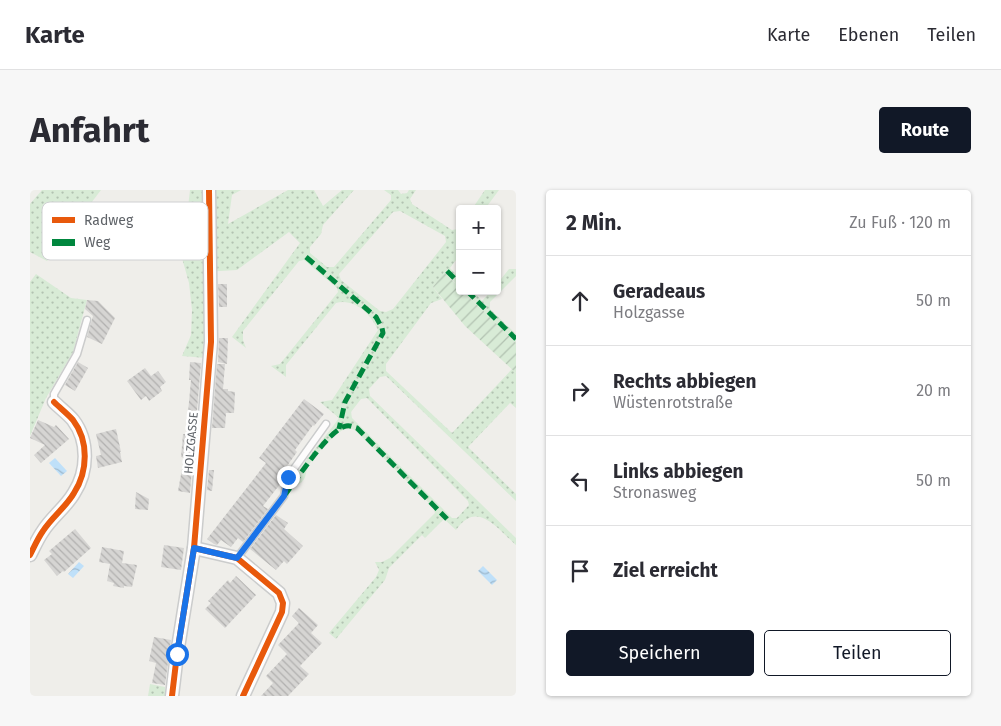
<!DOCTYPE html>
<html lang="de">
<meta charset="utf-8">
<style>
:root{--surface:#fff;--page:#f7f7f7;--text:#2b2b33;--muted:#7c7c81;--line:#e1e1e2;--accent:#111827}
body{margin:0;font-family:"Fira Sans",sans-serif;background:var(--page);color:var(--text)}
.controls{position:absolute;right:15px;top:15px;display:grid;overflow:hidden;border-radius:5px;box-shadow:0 1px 4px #0004}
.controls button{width:45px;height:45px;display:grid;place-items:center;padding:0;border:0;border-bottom:1px solid var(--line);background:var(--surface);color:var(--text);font:25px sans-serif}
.stop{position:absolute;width:15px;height:15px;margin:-11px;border:4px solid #1a73e8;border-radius:50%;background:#fff}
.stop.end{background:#1a73e8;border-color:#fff;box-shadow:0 1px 5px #0008}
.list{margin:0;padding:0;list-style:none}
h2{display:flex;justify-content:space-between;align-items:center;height:65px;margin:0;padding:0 20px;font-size:21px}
h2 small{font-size:16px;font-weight:400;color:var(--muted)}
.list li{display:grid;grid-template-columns:32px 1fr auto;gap:15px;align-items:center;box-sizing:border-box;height:90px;padding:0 20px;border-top:1px solid var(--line)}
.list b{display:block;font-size:19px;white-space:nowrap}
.list p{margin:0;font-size:16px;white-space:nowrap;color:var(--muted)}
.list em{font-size:16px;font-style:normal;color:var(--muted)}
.actions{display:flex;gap:10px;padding:15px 20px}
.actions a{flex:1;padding:11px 0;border:1px solid var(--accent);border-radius:5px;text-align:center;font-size:18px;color:var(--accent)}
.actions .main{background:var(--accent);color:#fff}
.icon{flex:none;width:28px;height:28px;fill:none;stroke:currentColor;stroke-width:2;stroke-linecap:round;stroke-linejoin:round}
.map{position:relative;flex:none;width:486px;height:506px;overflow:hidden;border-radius:5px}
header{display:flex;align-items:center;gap:30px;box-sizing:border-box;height:70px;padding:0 25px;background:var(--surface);border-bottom:1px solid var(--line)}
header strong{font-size:24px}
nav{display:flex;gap:28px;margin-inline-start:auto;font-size:18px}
.intro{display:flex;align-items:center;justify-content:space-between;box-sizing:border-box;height:120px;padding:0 30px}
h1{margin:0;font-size:35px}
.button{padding:12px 22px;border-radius:5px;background:var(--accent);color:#fff;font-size:18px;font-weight:700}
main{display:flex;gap:30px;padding:0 30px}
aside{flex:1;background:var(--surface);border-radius:5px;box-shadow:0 1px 4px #0004}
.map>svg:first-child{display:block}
.grass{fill:url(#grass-dots);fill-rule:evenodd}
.garden{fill:url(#garden-furrows)}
.water{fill:url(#water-waves)}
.building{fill:url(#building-back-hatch)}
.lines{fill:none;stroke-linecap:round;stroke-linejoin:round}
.lane-casing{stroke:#cbcccc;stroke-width:9}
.street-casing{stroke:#cbcccc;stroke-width:15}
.lane{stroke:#fdfcfc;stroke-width:6}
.street{stroke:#fdfcfc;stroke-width:12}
.quiet{stroke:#00873e;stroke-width:5;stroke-dasharray:10 5;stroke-linecap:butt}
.cycleway-casing{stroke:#fff;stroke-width:9}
.cycleway{stroke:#e8590c;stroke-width:6}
.route{stroke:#1a73e8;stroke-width:6}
.labels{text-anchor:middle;stroke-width:5;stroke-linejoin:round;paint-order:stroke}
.street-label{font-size:12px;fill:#5f6368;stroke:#fff}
.key{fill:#fff;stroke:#cfd0d2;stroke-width:1}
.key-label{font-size:14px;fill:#5f6368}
</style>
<header>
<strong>Karte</strong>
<nav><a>Karte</a><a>Ebenen</a><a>Teilen</a></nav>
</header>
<div class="intro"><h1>Anfahrt</h1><a class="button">Route</a></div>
<main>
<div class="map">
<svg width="486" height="506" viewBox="0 0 486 506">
<defs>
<pattern id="grass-dots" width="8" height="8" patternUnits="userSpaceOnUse" patternTransform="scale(1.25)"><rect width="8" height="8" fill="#d8ebd6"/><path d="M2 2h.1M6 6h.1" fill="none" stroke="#b2c2b1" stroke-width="1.8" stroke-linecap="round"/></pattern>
<pattern id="garden-furrows" width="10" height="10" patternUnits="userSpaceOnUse" patternTransform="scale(1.25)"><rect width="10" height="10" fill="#d8ebd6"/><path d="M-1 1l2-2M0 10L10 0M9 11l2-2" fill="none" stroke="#b2c2b1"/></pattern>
<pattern id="water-waves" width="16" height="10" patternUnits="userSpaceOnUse" patternTransform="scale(1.25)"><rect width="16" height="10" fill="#bfe0f9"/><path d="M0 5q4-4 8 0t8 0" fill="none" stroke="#9eb9cd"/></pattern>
<pattern id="building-back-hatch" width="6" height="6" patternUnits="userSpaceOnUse" patternTransform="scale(1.25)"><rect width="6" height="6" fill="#d6d5d3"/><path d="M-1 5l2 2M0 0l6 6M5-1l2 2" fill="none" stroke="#b1b0af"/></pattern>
</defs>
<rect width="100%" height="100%" fill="#efeeea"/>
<g class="grass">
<path d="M12,0H71L17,71L0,62V14Z"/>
<path d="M160,0H211L202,5L198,34L258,0H284L293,16L312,0H324L293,35L291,44L280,57V63L297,77H304L361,10V5L354,0H368L371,4L377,3L379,0H386L380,9L382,14L422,40L428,39L430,37V65L420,78L430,88V98L415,82L403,97L412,109L401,113L356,174V181L422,243L482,179L486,183V218L480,213L438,257L486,304V311L356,186L350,187L339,199L340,206L486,348V355C474,345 454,318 437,329C433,331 429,336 426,340L414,329L395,348L392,345L359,378L355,390L306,449L299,443L346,387L349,380L345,372H352L360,368L405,323L403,317L326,241C323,239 319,237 315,239C307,241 281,269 278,277C274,286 278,289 266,296L263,289C277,267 294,249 309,228L290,212L302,210L348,140C341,125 325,108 306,113L256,175V187L241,176L250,174L308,102L307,98L274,70L269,71L213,141V150L216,158L202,147L270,53L259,42L207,80L174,82L176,168L152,166L161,145L162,120L159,93L152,68ZM370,21L415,46L416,52L363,119L356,122L350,121L311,90L309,84L363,22ZM337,208L438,311L439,315L427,328H422L322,228L321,222L331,209Z"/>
<path d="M455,0H469L455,19H442Z"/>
<path d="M479,79H486V86L460,112V119L486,144V153L433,101H443L452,111L461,101H467V94Z"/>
<path d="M6,84L41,108L57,110L43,162L16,208L0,246V92Z"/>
<path d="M120,494L135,497V506H118Z"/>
</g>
<path class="garden" d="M414,82L430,98V101H433L486,153V183L435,136L403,97Z"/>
<g class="water">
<path d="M25,268L37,281L31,286L19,273Z"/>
<path d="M49,372L54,376L43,388L38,384Z"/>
<path d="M453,376L467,390L462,395L448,381Z"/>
</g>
<g class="building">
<path d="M188,94H197V117H189Z"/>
<path d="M57,110L68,111L85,128L72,154L57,147L63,126L55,119Z"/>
<path d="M189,148H198L197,174L188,172Z"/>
<path d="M48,172L58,178L45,201L35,195Z"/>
<path d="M160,172L171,173L160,303L148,301L154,268L151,267L153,244H156L161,190H159Z"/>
<path d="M187,174H195L193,199H198V201L205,202L204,223H196L195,238H182Z"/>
<path d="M115,178L121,186L128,181L136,192L130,197L132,201L119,211L116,206L111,210L97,191Z"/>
<path d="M274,209L294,224L284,236L283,235L265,260L267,262L247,290L251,293L233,316L238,319L213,352L208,348L201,357L191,350L187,355L184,354L177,349L236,273L229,268Z"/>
<path d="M8,230L24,237L26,235L39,249L11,273L4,265L15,255L0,248Z"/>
<path d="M86,239L91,262H90L92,272L68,278L66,266L71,265L66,244Z"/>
<path d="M179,280H184L182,301L177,300Z"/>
<path d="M106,302L119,309L118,320L105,319Z"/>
<path d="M246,325L258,333L254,339L273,356L257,374L254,371L246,380L220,359Z"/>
<path d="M45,339L61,358L34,382L33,381L27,386L14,370L22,364L19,361Z"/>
<path d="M134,355L154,358L151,380L131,377Z"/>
<path d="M72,357L94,361L92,373L107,375L102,397L94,396V398L83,396L84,393L77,391L80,374L69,372Z"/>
<path d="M206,386L226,405L195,438L175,419L181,413L178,411L198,390L200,393Z"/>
<path d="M269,418L288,435L281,443L292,453L270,476L279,484L258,506H231L243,493L236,486L257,464L248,455L269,433L262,426Z"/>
<path d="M124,447L141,450L135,495L122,493L126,473L119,471Z"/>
</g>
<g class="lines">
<g class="lane-casing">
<g id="lane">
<path d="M24,212V204L47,164L57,130"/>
<path d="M207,368L254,306L258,287L296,234"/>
</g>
</g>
<g class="street-casing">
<g id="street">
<path d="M164,358L207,368L249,403L253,413L252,422L213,506"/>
<path d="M0,365C4,357 8,348 13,341C22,327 36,317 44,303C58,281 59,251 43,230C38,224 30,218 24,212"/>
<path d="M142,506L147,464L164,358L181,152L179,0"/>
</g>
</g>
<use href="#lane" class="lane"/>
<use href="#street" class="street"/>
<g class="quiet">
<path d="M276,67L346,127L352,138L353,143L315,212L309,239"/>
<path d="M417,81L430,94"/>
<path d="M437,101L486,149"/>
<path d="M254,306C266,291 299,239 316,236C320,235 323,237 327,238L417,329"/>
</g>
<g class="cycleway-casing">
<g id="cycleway">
<path d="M164,358L207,368L249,403L253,413L252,422L213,506"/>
<path d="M0,365C4,357 8,348 13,341C22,327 36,317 44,303C58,281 59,251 43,230C38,224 30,218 24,212"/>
<path d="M142,506L147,464L164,358L181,152L179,0"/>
</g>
</g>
<use href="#cycleway" class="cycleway"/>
</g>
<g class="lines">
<path class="route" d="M147,464L164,358L207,368L254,306L258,287"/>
</g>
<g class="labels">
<g class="street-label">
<text transform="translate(161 253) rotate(-85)" y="4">HOLZGASSE</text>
</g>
</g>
<rect x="12" y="12" width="166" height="58" rx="8" class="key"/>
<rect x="22" y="27" width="23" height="6" fill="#e8590c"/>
<rect x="22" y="49" width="23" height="7" fill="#00873e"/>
<g class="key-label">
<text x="54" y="35">Radweg</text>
<text x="54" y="57">Weg</text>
</g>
</svg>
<div class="controls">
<button>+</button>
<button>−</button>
</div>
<div class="stop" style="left:147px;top:464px"></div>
<div class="stop end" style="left:258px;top:287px"></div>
</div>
<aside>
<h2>2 Min.<small>Zu Fuß · 120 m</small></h2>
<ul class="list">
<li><svg class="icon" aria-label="ahead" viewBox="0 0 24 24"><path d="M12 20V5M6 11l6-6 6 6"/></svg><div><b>Geradeaus</b><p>Holzgasse</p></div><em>50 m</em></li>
<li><svg class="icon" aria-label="right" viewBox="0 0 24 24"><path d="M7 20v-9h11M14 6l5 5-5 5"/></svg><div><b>Rechts abbiegen</b><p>Wüstenrotstraße</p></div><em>20 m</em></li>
<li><svg class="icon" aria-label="left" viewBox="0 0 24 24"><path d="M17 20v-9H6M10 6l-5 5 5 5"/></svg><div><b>Links abbiegen</b><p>Stronasweg</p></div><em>50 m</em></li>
<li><svg class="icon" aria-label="arrive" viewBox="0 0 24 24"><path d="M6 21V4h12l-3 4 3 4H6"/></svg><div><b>Ziel erreicht</b></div></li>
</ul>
<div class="actions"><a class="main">Speichern</a><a>Teilen</a></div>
</aside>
</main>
